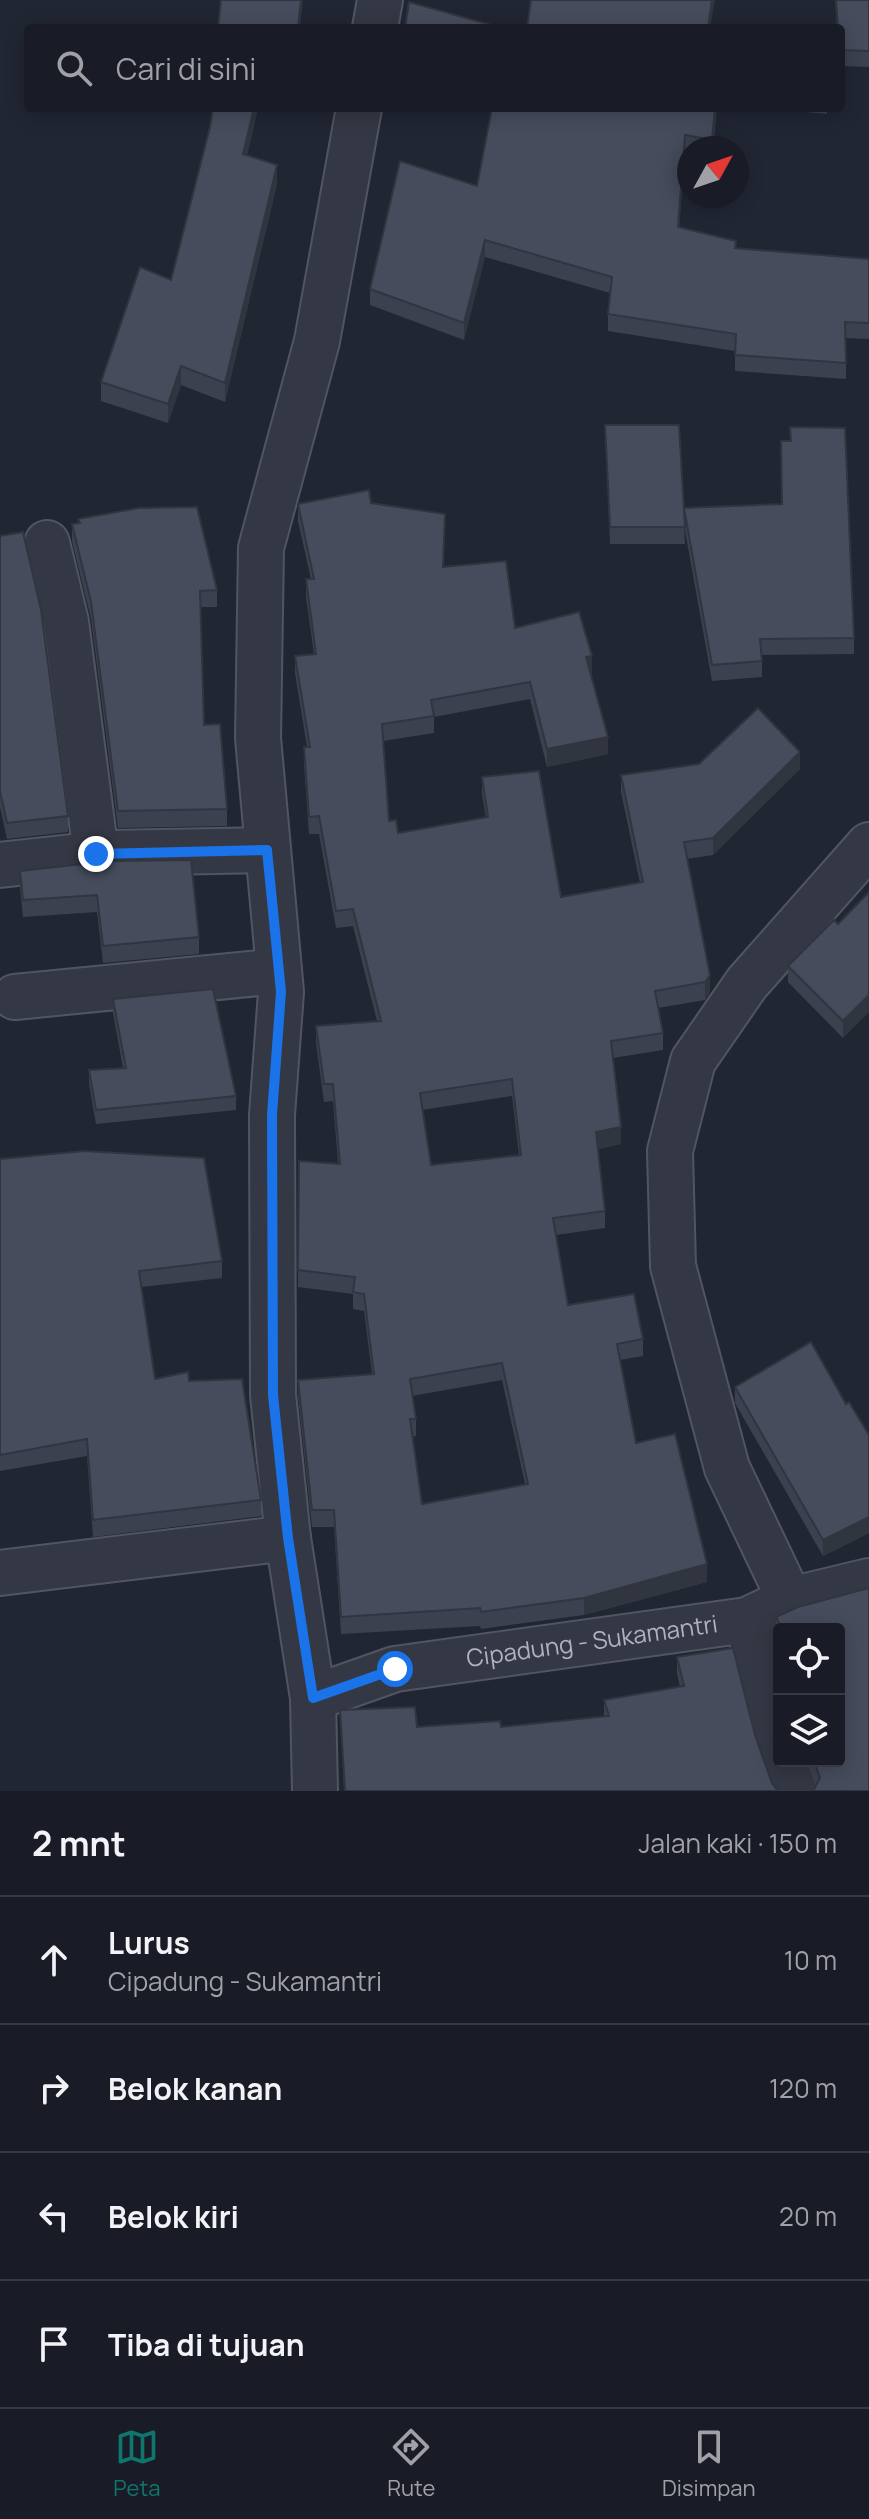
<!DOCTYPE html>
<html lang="id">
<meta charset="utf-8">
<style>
:root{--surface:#191c26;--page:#22252e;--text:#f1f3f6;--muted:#9fa1a7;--line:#373a43;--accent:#0f766e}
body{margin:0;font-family:Manrope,sans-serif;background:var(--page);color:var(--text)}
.controls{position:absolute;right:24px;bottom:24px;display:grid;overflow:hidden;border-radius:8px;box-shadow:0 4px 20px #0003}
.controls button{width:72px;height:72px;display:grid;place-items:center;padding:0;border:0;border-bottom:2px solid var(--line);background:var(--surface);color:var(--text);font:40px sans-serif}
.compass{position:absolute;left:677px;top:136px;width:72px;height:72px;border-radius:50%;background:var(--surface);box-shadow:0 4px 20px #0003;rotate:50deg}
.stop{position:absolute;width:24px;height:24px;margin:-18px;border:6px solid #1a73e8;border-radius:50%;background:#fff}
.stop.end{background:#1a73e8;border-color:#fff;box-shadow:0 2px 8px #0008}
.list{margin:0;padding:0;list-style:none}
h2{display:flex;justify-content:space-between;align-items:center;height:104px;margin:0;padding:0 32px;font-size:34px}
h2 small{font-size:26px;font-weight:400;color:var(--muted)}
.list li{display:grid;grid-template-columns:52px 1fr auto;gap:24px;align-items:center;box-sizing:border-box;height:128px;padding:0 32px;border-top:2px solid var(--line)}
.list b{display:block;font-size:30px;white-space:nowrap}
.list p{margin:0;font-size:26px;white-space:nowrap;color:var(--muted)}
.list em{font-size:26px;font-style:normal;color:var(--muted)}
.icon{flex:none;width:44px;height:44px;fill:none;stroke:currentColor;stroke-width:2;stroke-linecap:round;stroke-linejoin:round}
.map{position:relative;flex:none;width:869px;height:1791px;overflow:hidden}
.search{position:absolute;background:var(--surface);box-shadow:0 4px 20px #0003;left:24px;right:24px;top:24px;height:88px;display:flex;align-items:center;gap:20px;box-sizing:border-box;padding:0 28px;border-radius:8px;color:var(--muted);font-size:30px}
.sheet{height:616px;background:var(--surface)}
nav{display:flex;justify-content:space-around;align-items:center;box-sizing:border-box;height:112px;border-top:2px solid var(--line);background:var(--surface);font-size:22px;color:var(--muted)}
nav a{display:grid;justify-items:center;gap:4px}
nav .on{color:var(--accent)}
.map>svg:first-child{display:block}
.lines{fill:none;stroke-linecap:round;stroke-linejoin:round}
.minor-casing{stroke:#515562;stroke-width:48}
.tertiary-casing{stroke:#515562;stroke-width:48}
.minor{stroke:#343844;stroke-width:44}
.tertiary{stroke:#343844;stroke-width:44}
.wall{fill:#3c414f;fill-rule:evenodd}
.shaded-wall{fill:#313540}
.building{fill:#464c5c;stroke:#313540;stroke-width:2;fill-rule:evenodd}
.route{stroke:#1a73e8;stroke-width:10}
.labels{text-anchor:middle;stroke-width:6;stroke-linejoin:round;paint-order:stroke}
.street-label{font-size:24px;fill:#aeb2c1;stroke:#191d28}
</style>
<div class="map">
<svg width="869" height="1791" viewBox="0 0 869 1791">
<rect width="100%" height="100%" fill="#212633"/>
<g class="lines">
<g class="minor-casing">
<g id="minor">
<path d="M375,28L380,0"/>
<path d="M47,543L66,622L96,854"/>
<path d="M0,865L108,853L267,850"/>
<path d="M15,997L279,971"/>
<path d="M288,1538L273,1395L272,1115L281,992L258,738L261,548L317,341L359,108"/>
<path d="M0,1573L288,1538L313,1698L315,1791"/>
<path d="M747,1620L779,1746"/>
<path id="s1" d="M313,1698L395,1669L747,1620L790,1600"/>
<path d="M784,1761L795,1791"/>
</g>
</g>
<g class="tertiary-casing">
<path id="tertiary" d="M869,845L747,983L693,1061L670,1151L673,1266L727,1468L790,1600L869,1581"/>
</g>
<use href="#minor" class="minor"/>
<use href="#tertiary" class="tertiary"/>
</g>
<g class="wall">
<path d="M835,0H869V67L841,66V28H837Z"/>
<path d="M213,108H258L247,155L277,184L225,402L181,385L168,423L101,401V382L171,280L210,127Z"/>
<path d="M492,108H717L713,148H689V152L685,151L679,227L736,248L869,259V339L846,338V379L735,371V351L608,331V314L610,293L485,257L464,340L370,305V289L477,186Z"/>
<path d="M765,108H827V114Z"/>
<path d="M605,425L684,522V508L854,638V654L762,655V677L712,681L684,525L685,544H610Z"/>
<path d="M371,503L515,628L592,673L591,674L608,754L547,767L530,699L434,717V733L383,741L389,821L398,833L486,818L482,795V777L561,897L640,883L621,792V775L800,769L713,855L687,859L710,992L705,1000L658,1008L663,1033V1050L613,1058L621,1144L598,1149L605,1211V1228L556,1235L568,1305L643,1339V1356L620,1360L636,1443L707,1582L584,1615L481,1629L480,1626L341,1634L334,1527H312L298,1397V1380L372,1374L364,1311L353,1309V1294L298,1287L299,1161L338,1163L333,1101L324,1102L316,1043V1026L377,1021L353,926L336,928L319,834H309L304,764V747H307L295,673V656L314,654L306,597V579H311L298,521V504ZM512,1096L519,1155L431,1165L422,1110ZM502,1380L525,1484L422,1504L413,1436H416V1419L412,1396Z"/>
<path d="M78,519L217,590V607H200L204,725L227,809V826L118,828L91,619L72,541V524L78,523Z"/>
<path d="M0,536L68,816V832L7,839L0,807Z"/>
<path d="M110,861L199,937V954L103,963L97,912L23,917L20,888V871Z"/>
<path d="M869,892L843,1038L788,982V966L838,924Z"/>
<path d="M113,999L236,1096V1110L96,1124L89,1084V1070L123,1068L113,1013Z"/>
<path d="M0,1159L222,1261V1278L141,1287L155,1379L189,1381L261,1500V1516L93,1537L87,1456L0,1471Z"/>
<path d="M735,1387L846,1404L869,1435V1533L823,1556L735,1403Z"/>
<path d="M869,1588V1791H813L816,1785L808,1761H839V1629H779V1639L776,1634V1617L798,1607Z"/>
<path d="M677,1657L755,1735L772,1783L778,1791H344L340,1710L417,1727H501L604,1716V1700L680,1687L677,1674Z"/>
</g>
<g class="shaded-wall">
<path d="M301,0H303L300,28H298Z"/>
<path d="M712,0H715L710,28H708Z"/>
<path d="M254,108H258L243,173V154Z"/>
<path d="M715,108H717L712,148V140Z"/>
<path d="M685,135V151L678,243V227Z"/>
<path d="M277,165V184L225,402V383Z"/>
<path d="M485,240V257L464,340V323Z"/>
<path d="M181,366V385L168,423V404Z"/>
<path d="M592,656V673L586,675V657Z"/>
<path d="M608,737V754L547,767V749Z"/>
<path d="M800,752V769L713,855V838Z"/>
<path d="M710,975V992L705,1000V982Z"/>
<path d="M869,995V1012L843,1038V1021Z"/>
<path d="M621,1127V1144L596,1150V1132Z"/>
<path d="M869,1517V1533L823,1556V1540Z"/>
<path d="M707,1564V1582L584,1615V1598Z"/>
</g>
<g class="building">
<path d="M221,0H301L298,28H218Z"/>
<path d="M531,0H712L708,28H527Z"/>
<path d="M836,0H869V51L841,50V28H838Z"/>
<path d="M409,2L502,28H405Z"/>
<path d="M213,108H254L243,154L277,165L225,383L181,366L168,404L101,382L140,267L171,280L210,127Z"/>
<path d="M492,108H715L712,140L685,135L678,227L736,241L735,248L869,259V323L845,322L846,363L735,355L736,334L608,314L612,277L485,240L464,323L370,289L400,161L477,186Z"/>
<path d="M605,425H679L685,527H610Z"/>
<path d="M790,427L845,428L854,638L760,639L762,661L712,665L684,508L782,504L781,441H791Z"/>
<path d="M369,490L371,503L445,514L443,567L506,561L515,628L579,612L592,656L586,657L608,737L547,749L530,682L431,700L434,716L382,724L389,821L396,820L398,833L488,817L482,777L539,771L561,897L643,882L621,775L699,764L758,708L800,752L713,838L684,842L710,975L705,982L655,991L663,1033L611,1041L621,1127L596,1132L605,1211L553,1218L568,1305L634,1294L643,1339L617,1344L636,1443L675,1434L707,1564L584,1598L481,1612L480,1608L341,1617L334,1510H312L298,1380L374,1374L364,1294L353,1292L355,1277L298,1270L299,1161L340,1164L333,1084H324L316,1026L381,1021L353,909L336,911L319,816L309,817L304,747H310L295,656L316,654L306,579H314L298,504ZM512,1079L521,1155L431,1165L420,1093ZM502,1363L528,1484L422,1504L410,1419H416L410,1379Z"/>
<path d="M197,507L217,590L200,591L204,725L220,724L227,809L118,811L91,602L72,524L80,523L78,519L139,508Z"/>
<path d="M23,532L41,610L68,816L7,823L0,791V536Z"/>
<path d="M191,860L199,937L103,946L97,895L23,900L20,871L110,861Z"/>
<path d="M869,892V995L843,1021L788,966L834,920L838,924Z"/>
<path d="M213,989L236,1096L96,1110L89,1070L126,1068L113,999Z"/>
<path d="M84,1151L204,1158L222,1261L139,1271L155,1379L188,1372L189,1381L242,1379L261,1500L93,1520L87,1439L0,1455V1159Z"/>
<path d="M811,1342L846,1404L849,1402L869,1435V1517L823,1540L735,1387Z"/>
<path d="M869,1588V1791H813L820,1778L814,1761H839V1629H782L776,1617L798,1607Z"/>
<path d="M733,1648L755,1735L772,1783L778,1791H345L340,1710L415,1707L417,1727L500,1721L501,1727L609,1716L604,1700L684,1686L677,1657Z"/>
</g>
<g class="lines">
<path class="route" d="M96,854L267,850L281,992L272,1115L273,1395L288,1538L313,1698L395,1669"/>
</g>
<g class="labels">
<g class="street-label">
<text dy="8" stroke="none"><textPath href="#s1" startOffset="286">Cipadung - Sukamantri</textPath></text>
</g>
</g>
</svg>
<div class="controls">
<button><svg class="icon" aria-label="locate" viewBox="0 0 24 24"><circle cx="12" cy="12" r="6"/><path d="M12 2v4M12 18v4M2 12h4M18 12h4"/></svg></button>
<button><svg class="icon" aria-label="layers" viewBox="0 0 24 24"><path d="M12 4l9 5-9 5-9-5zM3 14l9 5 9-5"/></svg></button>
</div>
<svg class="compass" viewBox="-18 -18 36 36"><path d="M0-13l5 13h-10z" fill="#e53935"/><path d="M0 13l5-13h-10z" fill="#9fa1a7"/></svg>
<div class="stop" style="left:395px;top:1669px"></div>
<div class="stop end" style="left:96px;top:854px"></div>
<div class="search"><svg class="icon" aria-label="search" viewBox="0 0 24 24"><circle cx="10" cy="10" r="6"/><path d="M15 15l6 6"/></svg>Cari di sini</div>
</div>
<section class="sheet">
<h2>2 mnt<small>Jalan kaki · 150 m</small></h2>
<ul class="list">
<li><svg class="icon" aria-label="ahead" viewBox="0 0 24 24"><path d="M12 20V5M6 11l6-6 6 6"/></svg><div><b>Lurus</b><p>Cipadung - Sukamantri</p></div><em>10 m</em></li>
<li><svg class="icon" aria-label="right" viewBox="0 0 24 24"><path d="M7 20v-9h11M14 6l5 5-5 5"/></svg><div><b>Belok kanan</b></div><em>120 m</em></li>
<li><svg class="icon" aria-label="left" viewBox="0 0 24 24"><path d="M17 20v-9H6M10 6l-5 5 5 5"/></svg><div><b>Belok kiri</b></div><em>20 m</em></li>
<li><svg class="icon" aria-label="arrive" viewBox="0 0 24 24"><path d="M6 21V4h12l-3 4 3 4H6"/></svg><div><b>Tiba di tujuan</b></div></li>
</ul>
</section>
<nav>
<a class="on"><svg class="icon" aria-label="map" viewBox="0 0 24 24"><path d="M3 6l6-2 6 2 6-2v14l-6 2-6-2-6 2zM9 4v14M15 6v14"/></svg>Peta</a>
<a><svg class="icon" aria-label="directions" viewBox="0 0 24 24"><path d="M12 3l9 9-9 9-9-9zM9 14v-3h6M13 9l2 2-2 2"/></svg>Rute</a>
<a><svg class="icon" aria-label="saved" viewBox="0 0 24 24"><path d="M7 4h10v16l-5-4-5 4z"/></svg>Disimpan</a>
</nav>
